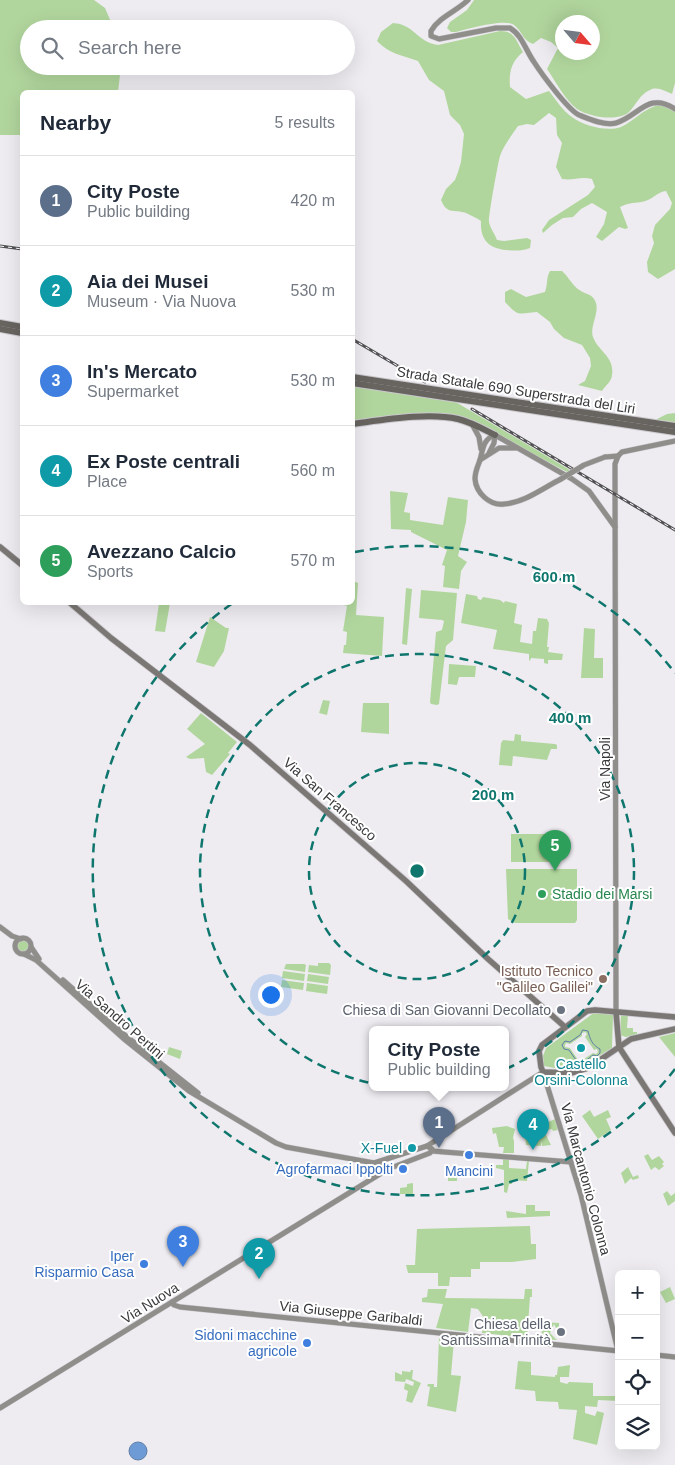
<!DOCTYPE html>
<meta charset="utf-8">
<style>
:root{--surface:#fff;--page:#f2f2f3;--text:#1f2937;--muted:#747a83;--line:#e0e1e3;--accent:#7c3aed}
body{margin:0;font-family:Arial,sans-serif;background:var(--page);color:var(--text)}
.controls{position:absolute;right:15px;bottom:15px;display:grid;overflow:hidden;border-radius:8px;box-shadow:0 5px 20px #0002}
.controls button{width:45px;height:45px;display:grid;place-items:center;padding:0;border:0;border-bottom:1px solid var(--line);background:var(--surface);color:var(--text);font:25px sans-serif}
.compass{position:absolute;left:555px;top:15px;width:45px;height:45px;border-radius:50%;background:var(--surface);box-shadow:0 5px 20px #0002;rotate:118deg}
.you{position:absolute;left:270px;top:994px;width:18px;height:18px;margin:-12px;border:4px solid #fff;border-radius:50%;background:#1a73e8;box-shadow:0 0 0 8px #1a73e833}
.badge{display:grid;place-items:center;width:32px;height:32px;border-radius:50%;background:var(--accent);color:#fff;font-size:16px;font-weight:700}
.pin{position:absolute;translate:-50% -41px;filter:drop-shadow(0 1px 2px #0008)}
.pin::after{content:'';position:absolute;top:26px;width:18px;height:15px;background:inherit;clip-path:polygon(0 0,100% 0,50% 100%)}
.popup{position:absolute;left:369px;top:1026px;width:140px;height:65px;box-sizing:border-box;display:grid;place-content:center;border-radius:8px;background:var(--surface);filter:drop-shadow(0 1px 4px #0005);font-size:16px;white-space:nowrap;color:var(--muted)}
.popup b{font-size:19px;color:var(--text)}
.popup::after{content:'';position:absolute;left:50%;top:100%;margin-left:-10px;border:10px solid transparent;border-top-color:var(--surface)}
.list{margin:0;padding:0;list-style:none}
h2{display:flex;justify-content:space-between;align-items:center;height:65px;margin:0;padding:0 20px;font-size:21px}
h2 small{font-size:16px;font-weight:400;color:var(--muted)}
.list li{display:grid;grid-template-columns:32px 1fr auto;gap:15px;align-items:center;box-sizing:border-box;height:90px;padding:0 20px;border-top:1px solid var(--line)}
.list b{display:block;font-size:19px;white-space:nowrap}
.list p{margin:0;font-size:16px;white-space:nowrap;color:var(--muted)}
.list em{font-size:16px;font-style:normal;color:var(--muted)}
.icon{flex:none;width:28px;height:28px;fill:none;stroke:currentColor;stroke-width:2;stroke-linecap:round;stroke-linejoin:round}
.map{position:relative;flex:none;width:675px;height:1465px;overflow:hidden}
.search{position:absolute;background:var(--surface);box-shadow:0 5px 20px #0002;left:20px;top:20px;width:335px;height:55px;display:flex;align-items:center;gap:12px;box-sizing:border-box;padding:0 18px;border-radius:28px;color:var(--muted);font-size:19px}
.panel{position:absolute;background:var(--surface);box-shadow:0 5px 20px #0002;left:20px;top:90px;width:335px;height:515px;border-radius:8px}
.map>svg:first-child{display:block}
.green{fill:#b1d69d;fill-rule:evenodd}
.water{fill:#6e9bd5;stroke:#5e7ea7}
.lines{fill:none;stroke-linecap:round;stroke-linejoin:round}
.stream{stroke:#5e7ea7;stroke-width:1}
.secondary-casing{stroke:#cac8cd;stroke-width:6}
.primary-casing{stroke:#cac8cd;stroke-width:7}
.highway-casing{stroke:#cac8cd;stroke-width:8}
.secondary{stroke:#908e8b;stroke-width:5}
.primary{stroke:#7b7774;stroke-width:5.5}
.highway{stroke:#686460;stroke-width:6}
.rail-casing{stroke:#525154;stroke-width:3}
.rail{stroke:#fff;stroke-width:1;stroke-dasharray:4;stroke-linecap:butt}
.secondary-bridge-casing{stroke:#cac8cd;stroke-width:6;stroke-linecap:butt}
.secondary-bridge{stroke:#908e8b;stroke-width:5}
.ring{fill:none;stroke:#0f766e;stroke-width:2.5;stroke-dasharray:9 6}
.leisure-dot{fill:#2e9e5b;stroke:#fff;stroke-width:2}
.education-dot{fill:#8d6e63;stroke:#fff;stroke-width:2}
.worship-dot{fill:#6b7280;stroke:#fff;stroke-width:2}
.culture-dot{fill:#0f9aa8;stroke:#fff;stroke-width:2}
.shop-dot{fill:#3f7fe0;stroke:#fff;stroke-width:2}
.labels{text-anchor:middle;stroke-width:4;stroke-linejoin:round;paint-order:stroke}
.street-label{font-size:14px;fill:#3a393b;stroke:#fff}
.leisure-label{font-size:14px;fill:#27864d;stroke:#fff;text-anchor:start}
.education-label{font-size:14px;fill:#785e54;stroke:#fff;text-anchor:end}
.worship-label{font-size:14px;fill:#5b616d;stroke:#fff;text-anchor:end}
.culture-label{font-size:14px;fill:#0d838f;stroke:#fff}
.shop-label{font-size:14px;fill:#366cbe;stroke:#fff;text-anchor:end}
.centre{fill:#0f766e;stroke:#fff;stroke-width:2.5}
.ring-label{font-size:15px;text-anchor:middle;font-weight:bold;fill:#0f766e;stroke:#fff;stroke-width:4;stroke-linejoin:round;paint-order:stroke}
</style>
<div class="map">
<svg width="675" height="1465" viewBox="0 0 675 1465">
<rect width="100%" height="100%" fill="#eeecf1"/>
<g class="green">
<path d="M0,0H94L105,8L114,29H29V66H121L118,92H22V135H0Z"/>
<path d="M474,0H675V83L672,94C665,91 657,86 650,90C640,94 636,105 629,112C618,122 589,117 577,109C565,100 556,82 547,69L558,48L551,42L541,38L533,44C523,41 522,31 514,25C505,18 468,29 456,32H451L447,28L450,22L467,10ZM562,22H592V52H562Z"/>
<path d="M393,23C414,24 417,42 438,45L500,31C515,31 516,41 523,52C511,62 509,72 510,87L526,99L549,91C556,100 563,111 572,117C584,126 607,132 621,127C638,120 656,93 675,112V269L658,279L648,272L647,262L654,243L652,236L655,225L670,209L672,203L666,191C658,192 655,197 648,200C639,204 631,201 620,207L628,228L625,229L619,227L602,241L596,237L604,224L607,212L592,203L581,209L573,217L563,218L552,225L543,233L542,230L549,220L588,195L595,187L592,179C579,176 574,181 562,179L556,167L562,143L557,135L556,118L549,113L534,125L527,124L518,126C512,135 504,145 500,156C498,163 488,218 489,222C490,228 495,234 497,240L504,241L527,238L531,240L530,248C522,251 516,251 506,250C488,248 480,239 481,221C477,218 470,215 466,213C454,209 447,215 441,200L446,189L455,180L458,172L461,162L464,134L460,125L450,115L444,91L429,80L418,61C402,55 389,54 377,41L381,32Z"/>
<path d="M550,271H562C569,277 573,287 581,291C585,294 591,294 594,299C602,310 589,326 593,337C598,351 615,357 612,375C612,381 605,386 602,391L578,385L585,381L591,366L590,358L582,345L564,338L554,329L550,322L537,312C518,313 520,318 505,302V292L511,289L526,297L545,292C548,284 546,278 550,271Z"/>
<path d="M353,386L454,401L570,470L567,472L471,421L458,416L353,422Z"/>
<path d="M675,413V423L655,420L667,414Z"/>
<path d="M390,491L408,493L404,512L410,513V520L443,525L448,497L468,500L466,522L458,556L467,562L461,571L459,589L443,587L445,566L442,565L447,550L411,532V530L391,529Z"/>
<path d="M353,581L358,583L356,615L384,617L382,656L343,653L344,645H346L347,632L343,631L347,606L337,603L352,602Z"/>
<path d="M406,588L412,589L407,645L402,644Z"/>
<path d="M421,590L457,593L453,640L446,646L439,704L437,705L431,704L430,702L436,632L442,630L444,621L442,620L419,618Z"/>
<path d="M466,594L477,596L478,599L481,600L483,597L500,600L504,603L505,601L517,604L514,623L522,625L520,642L532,644L533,631H536L538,618L547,619L549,623L547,647H549L548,652L563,654L562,660H548V664L544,663V659L531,658L530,661L529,660V654L493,649L497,630L461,623Z"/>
<path d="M159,603H170L165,632L155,631Z"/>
<path d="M210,617L226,628H229L224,651L214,667L196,662Z"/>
<path d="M584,628L595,629L594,658H603V678H581Z"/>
<path d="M449,664L476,666L475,677H459L457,685L448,684Z"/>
<path d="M323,700L330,701L327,715L319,713Z"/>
<path d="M363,703H389V734L361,732Z"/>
<path d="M201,713L237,742L228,753L230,754L212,775L206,772L204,758L190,759L186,757L205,744L187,729Z"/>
<path d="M515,734L521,735V741L555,744L557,745V749H551L547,760L513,756L512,766L499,765L501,743L503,740L514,741Z"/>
<rect x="511" y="834" width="47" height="28"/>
<path d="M506,869H577V920L575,923H515L508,919Z"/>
<circle cx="23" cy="946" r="5.5"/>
<path d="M318,963H329L331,965L330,975L308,972L309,965L318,966Z"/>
<path d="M286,964H304L306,965L305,972L284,969Z"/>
<path d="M283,971L305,974L304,981L282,978Z"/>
<path d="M308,974L329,977L328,984L307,981Z"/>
<path d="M282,980L304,983L303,990L281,987Z"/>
<path d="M307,983L328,986L327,994L306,991Z"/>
<path d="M595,1012L613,1015L612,1048L582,1066L565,1070L544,1066L543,1056L546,1048ZM585,1032L587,1034L585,1037L594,1050L597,1049L598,1052L596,1054L593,1053L581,1061V1064L579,1065L577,1063L578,1060L570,1048L565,1047V1045L566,1043L570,1044L582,1036V1033Z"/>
<path d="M621,1015H628L627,1028H633V1032H637V1034L626,1037L620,1035Z"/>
<path d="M675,1033V1057L659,1037Z"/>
<path d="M169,1047L182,1051L180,1059L167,1054Z"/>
<path d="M560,1075H569L570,1078L550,1085L549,1082L551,1078Z"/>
<path d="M590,1110L594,1117L608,1110L611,1117L606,1119L611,1130L598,1139L582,1116Z"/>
<path d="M543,1114L546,1123L555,1119L558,1130L553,1131L552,1129L544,1131L551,1145L542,1146V1141L541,1146L526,1145L525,1135L544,1129L539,1115Z"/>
<path d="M507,1126L515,1129L513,1138L514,1141V1153H503L504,1147H499L496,1133L493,1134L492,1128Z"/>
<path d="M648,1154L652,1160L659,1156L664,1162L662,1164L664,1166L659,1170L655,1167L651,1170L644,1156Z"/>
<path d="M503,1159H509V1168L526,1169L527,1161H529L527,1181L512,1180V1184H509L507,1193L504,1192V1170L496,1168V1165H503Z"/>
<path d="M628,1167L633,1177L638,1175L639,1178L633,1180L631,1178L625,1184L621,1173Z"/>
<path d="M448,1169L457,1170V1181H448Z"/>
<path d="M413,1183V1194H400V1188L407,1187V1184Z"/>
<path d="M667,1191L671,1196L675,1193V1201L668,1206L663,1194Z"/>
<path d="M526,1205H535V1211H550V1216L507,1218L506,1211L526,1214Z"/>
<path d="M530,1226L531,1244H536V1259L512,1262H480V1269H471V1277H450L449,1286H438V1273H408L406,1265H415L417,1229Z"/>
<path d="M670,1287L675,1299L666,1303L660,1292Z"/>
<path d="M428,1289H447L445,1298L524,1299L525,1289H532V1297H530L527,1338L482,1333L484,1318L478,1309L471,1308L468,1332L436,1328L443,1304L422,1302V1298L427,1297Z"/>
<path d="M543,1322L559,1323V1327L556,1328L554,1324L550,1333L557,1340L541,1339Z"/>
<path d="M439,1338L454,1340L451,1375L461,1376L456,1412L427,1406L430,1387L427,1386L428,1384H434V1387H437Z"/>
<path d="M518,1361L531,1362V1375L555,1377V1375H557L558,1367L570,1365L569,1377H560V1382L567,1384L569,1382L593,1383V1396H619V1401L598,1400L597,1407L585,1406V1413L595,1416L597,1411L604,1413L597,1445L573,1439L577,1410L559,1409L558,1402L536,1401L535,1391L515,1389Z"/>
<path d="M411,1370H413L412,1379L421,1383L412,1403L406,1401L408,1391L404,1389L405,1383L413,1386L414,1382L406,1379L405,1382L395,1381V1372L402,1375V1371L410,1372Z"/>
</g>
<circle class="water" cx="138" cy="1451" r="9"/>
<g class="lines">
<path class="stream" d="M583,1030L588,1031C590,1039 592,1045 600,1049V1053L597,1056L593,1055L579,1066L576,1065V1060L569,1050L564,1049L562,1045L565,1041L570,1042L580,1035Z"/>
<g class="secondary-casing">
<g id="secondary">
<path d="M468,0C457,11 439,17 431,31V36L439,39L496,28H510C522,35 526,51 534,62C541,73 568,110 579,115C589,119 605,126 616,123C639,116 648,91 675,109"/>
<path d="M472,424L479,437L481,449"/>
<path d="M495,435C483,439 483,449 480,460C478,466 475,471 475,479C476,493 490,506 504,504C524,503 543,488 561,479"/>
<path d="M495,435L572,479L589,491L615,527"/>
<path d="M489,453L494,443L495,435"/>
<path d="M605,457L618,456"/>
<path d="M480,460L499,448H516"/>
<path d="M0,927L12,936L21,939"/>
<circle cx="23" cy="946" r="8"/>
<path d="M31,947L39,959"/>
<path d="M24,954L36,960L124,1039L189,1091L276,1143L286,1147L374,1163L388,1169"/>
<path d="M63,980L126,1036L198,1093"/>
<path d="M616,1012L615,464L618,456L622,452L675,441"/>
<path d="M427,1146L543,1072L581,1195L618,1351"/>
<path d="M432,1151L571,1162"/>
<path d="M172,1302L174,1305L180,1307L619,1351"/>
<path d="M656,1355L675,1357"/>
<path d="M0,1408L388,1169L430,1153L432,1149L427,1146L374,1163"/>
</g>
</g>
<g class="primary-casing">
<g id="primary">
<path d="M0,547L22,565"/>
<path d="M69,602L111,638L250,745L406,881L488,959L565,1027"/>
<path d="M616,1012L619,1047L675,1133"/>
<path d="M675,1017L595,1010L587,1011L542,1045L539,1051L541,1067L543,1072L571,1073L588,1068L631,1039L675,1029"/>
</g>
</g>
<g class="highway-casing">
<g id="highway">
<path d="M0,323L22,327"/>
<path d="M0,329L22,333"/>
<path d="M352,377L675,426"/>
<path d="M352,383L675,432"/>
<path d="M352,424C383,420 428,412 458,419C471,422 483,429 495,435"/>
</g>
</g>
<use href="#secondary" class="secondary"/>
<use href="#primary" class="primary"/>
<use href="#highway" class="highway"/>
<g class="rail-casing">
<g id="rail">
<path d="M0,246L22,249"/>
<path d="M352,339L425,382"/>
<path d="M472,409L675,530"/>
</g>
</g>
<use href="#rail" class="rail"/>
<g class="secondary-bridge-casing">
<path id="secondary-bridge" d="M561,479L584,465L605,457"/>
</g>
<use href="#secondary-bridge" class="secondary-bridge"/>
</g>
<g class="ring">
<circle cx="417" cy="871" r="108"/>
<circle cx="417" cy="871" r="217"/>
<path d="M675 1069A325 325 0 1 1 233 603M355 552A325 325 0 0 1 675 673"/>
</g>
<circle class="leisure-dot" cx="542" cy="894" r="5"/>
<circle class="education-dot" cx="603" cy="979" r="5"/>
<g class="worship-dot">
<circle cx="561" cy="1010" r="5"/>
<circle cx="561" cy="1332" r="5"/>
</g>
<g class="culture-dot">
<circle cx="581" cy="1048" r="5"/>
<circle cx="412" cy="1148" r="5"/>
</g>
<g class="shop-dot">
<circle cx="469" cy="1155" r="5"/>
<circle cx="403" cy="1169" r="5"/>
<circle cx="144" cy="1264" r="5"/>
<circle cx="307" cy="1343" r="5"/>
</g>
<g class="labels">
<g class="street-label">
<text transform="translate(516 390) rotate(9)" y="5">Strada Statale 690 Superstrada del Liri</text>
<text transform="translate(605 769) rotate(-90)" y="5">Via Napoli</text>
<text transform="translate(330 799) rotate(41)" y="5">Via San Francesco</text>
<text transform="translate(120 1019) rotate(41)" y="5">Via Sandro Pertini</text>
<text transform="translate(586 1179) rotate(75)" y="5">Via Marcantonio Colonna</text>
<text transform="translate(150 1303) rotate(-32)" y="5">Via Nuova</text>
<text transform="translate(351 1313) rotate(6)" y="5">Via Giuseppe Garibaldi</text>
</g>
<g class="leisure-label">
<text x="552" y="899">Stadio dei Marsi</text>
</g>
<g class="education-label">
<text x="593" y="976">Istituto Tecnico<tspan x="593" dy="16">"Galileo Galilei"</tspan></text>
</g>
<g class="worship-label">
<text x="551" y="1015">Chiesa di San Giovanni Decollato</text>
<text x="551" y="1329">Chiesa della<tspan x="551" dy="16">Santissima Trinità</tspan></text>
</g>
<g class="culture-label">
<text x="581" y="1069">Castello<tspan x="581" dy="16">Orsini-Colonna</tspan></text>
<text x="402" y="1153" text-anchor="end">X-Fuel</text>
</g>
<g class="shop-label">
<text x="393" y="1174">Agrofarmaci Ippolti</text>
<text x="469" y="1176" text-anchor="middle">Mancini</text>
<text x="134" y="1261">Iper<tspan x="134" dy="16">Risparmio Casa</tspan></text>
<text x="297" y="1340">Sidoni macchine<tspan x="297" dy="16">agricole</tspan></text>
</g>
</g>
<circle cx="417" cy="871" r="8" class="centre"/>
<g class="ring-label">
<text x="554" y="582">600 m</text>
<text x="570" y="723">400 m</text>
<text x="493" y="800">200 m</text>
</g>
</svg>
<div class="controls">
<button>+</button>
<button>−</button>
<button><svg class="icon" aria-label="locate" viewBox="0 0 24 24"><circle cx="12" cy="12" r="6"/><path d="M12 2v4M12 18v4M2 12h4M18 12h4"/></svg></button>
<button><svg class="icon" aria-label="layers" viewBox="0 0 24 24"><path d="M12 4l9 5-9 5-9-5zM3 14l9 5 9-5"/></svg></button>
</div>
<svg class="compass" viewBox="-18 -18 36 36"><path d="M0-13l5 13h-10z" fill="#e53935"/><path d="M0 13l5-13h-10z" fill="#747a83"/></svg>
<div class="you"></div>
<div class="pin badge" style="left:439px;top:1148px;background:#5c6f8a">1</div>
<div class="popup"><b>City Poste</b>Public building</div>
<div class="pin badge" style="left:259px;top:1279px;background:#0f9aa8">2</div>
<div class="pin badge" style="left:183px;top:1267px;background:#3f7fe0">3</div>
<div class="pin badge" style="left:533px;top:1150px;background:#0f9aa8">4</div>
<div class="pin badge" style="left:555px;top:871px;background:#2e9e5b">5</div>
<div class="search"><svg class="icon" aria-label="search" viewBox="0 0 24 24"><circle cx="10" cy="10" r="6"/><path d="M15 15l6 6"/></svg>Search here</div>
<section class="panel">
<h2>Nearby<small>5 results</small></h2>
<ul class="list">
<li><span class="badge" style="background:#5c6f8a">1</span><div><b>City Poste</b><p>Public building</p></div><em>420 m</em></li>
<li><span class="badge" style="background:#0f9aa8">2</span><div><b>Aia dei Musei</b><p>Museum · Via Nuova</p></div><em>530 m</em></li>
<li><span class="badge" style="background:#3f7fe0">3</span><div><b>In's Mercato</b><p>Supermarket</p></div><em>530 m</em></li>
<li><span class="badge" style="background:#0f9aa8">4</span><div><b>Ex Poste centrali</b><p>Place</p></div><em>560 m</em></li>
<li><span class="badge" style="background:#2e9e5b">5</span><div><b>Avezzano Calcio</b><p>Sports</p></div><em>570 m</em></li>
</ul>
</section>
</div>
